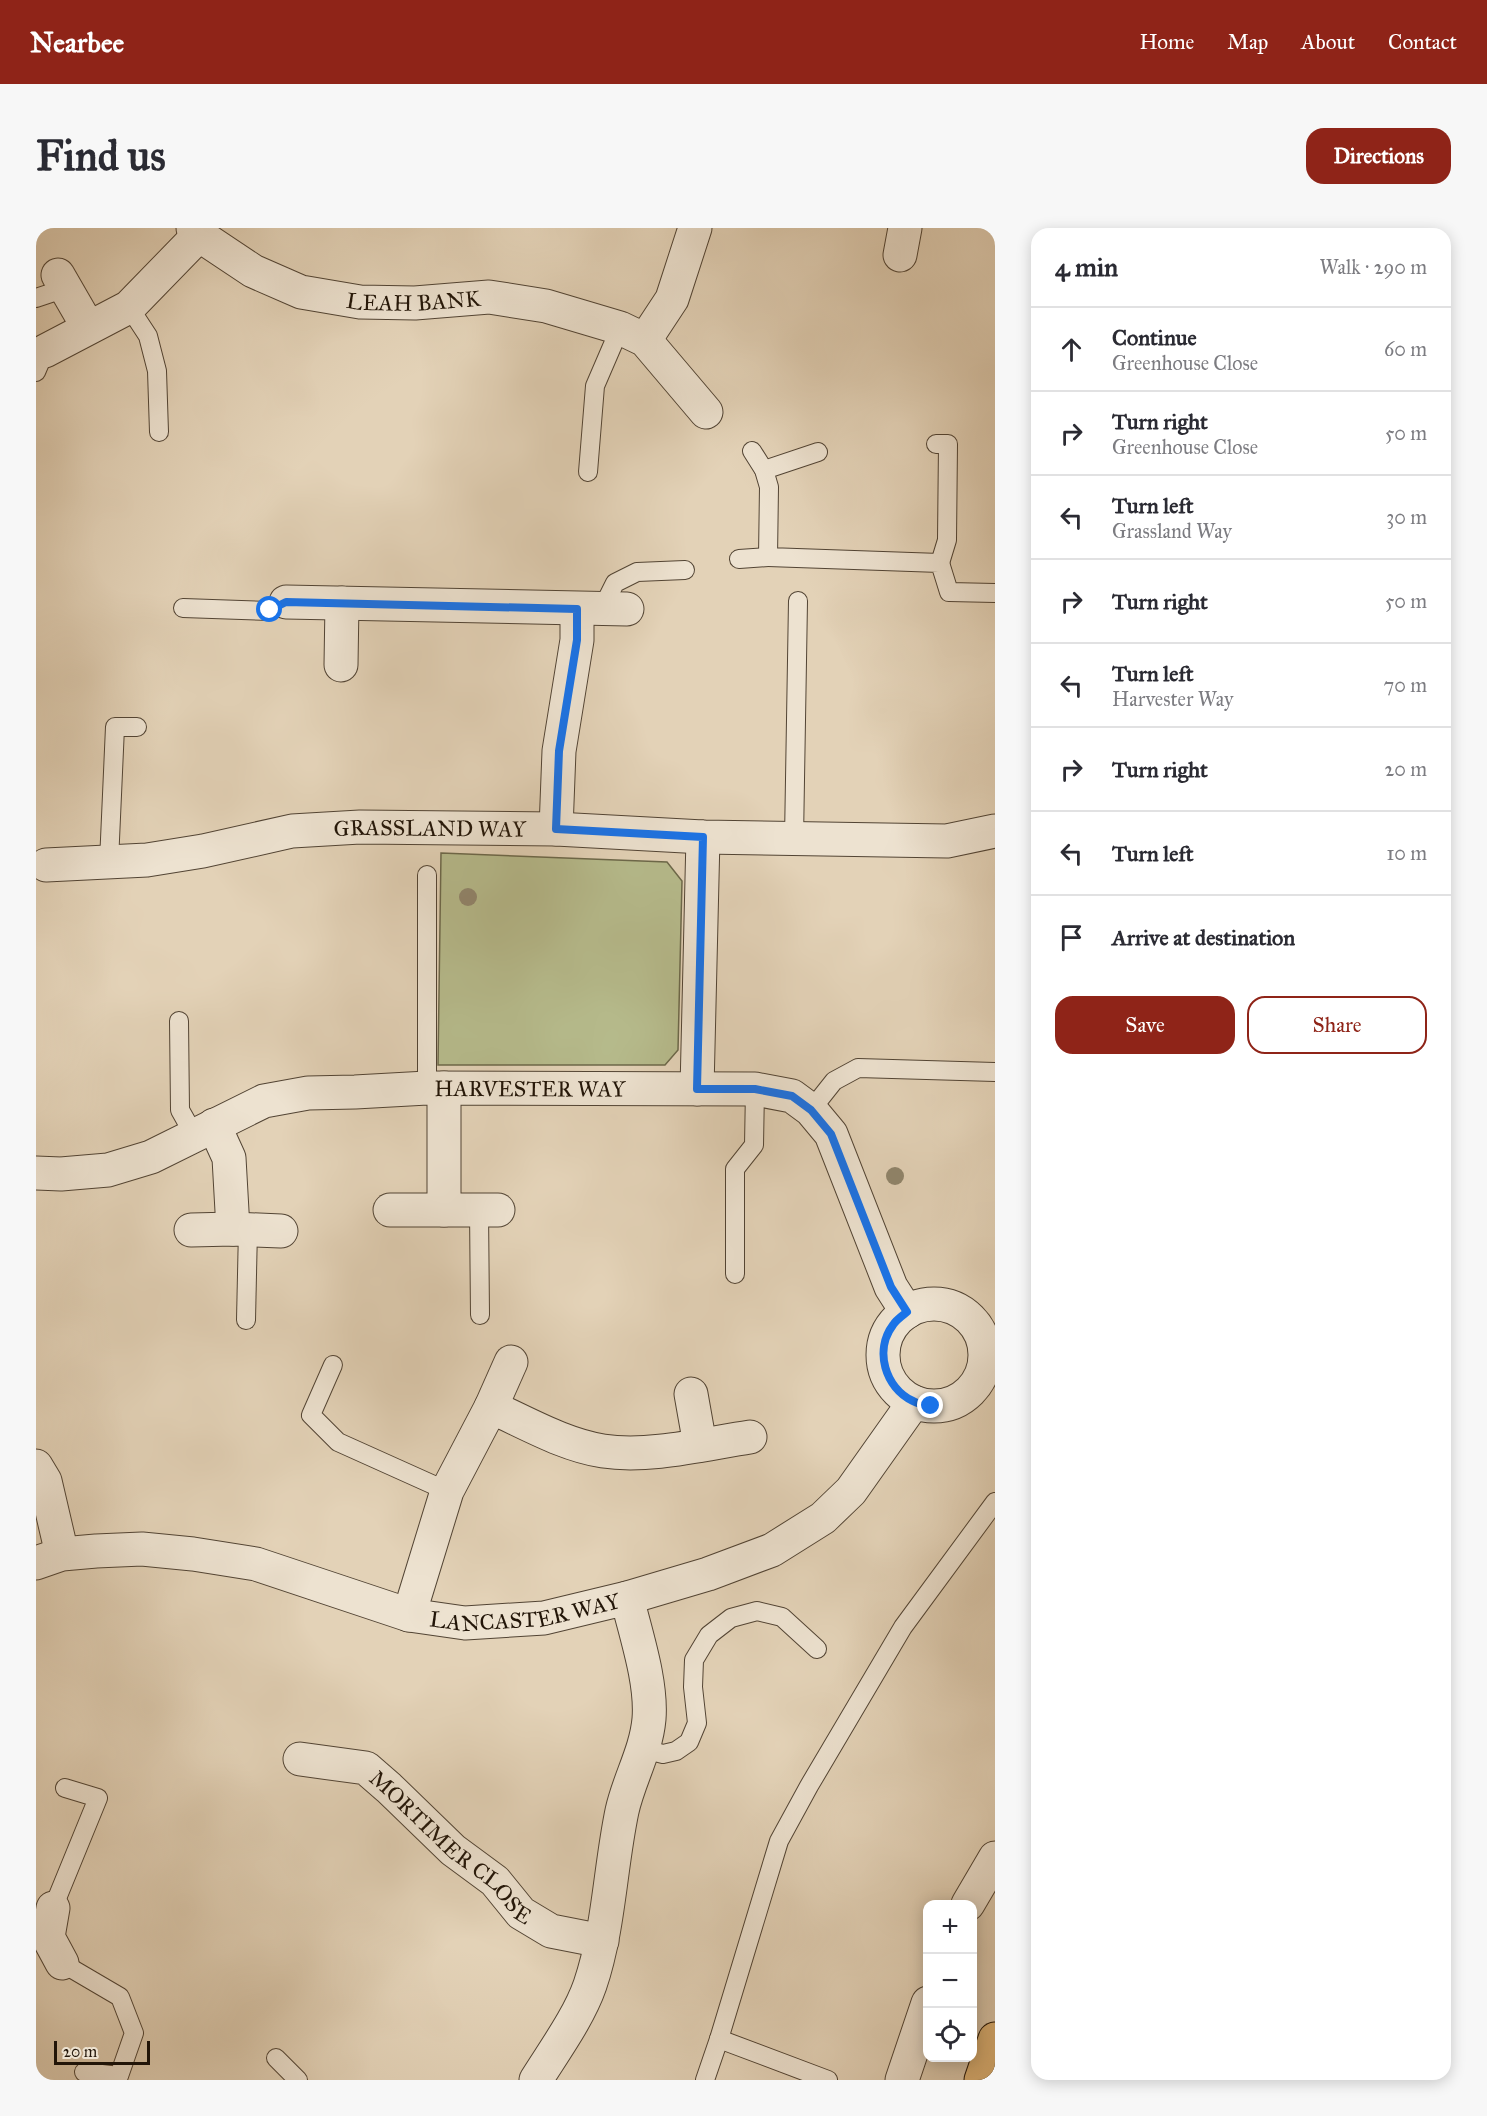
<!DOCTYPE html>
<meta charset="utf-8">
<style>
:root{--surface:#fff;--page:#f7f7f7;--text:#2b2b33;--muted:#7c7c81;--line:#e1e1e2;--accent:#8f2418}
body{margin:0;font-family:"IM FELL Great Primer",serif;background:var(--page);color:var(--text)}
.controls{position:absolute;right:18px;bottom:18px;display:grid;overflow:hidden;border-radius:12px;box-shadow:0 3px 15px #0003}
.controls button{width:54px;height:54px;display:grid;place-items:center;padding:0;border:0;border-bottom:2px solid var(--line);background:var(--surface);color:var(--text);font:30px sans-serif}
.scale{position:absolute;left:18px;bottom:15px;width:96px;box-sizing:border-box;padding-left:6px;border:3px solid #221508;border-top:0;font-size:16px;line-height:21px;white-space:nowrap;color:#221508;-webkit-text-stroke:4px #ede2d0;paint-order:stroke}
.stop{position:absolute;width:18px;height:18px;margin:-14px;border:4px solid #1a73e8;border-radius:50%;background:#fff}
.stop.end{background:#1a73e8;border-color:#fff;box-shadow:0 2px 6px #0008}
.list{margin:0;padding:0;list-style:none}
h2{display:flex;justify-content:space-between;align-items:center;height:78px;margin:0;padding:0 24px;font-size:26px}
h2 small{font-size:20px;font-weight:400;color:var(--muted)}
.list li{display:grid;grid-template-columns:39px 1fr auto;gap:18px;align-items:center;box-sizing:border-box;height:84px;padding:0 24px;border-top:2px solid var(--line)}
.list b{display:block;font-size:22px;white-space:nowrap}
.list p{margin:0;font-size:20px;white-space:nowrap;color:var(--muted)}
.list em{font-size:20px;font-style:normal;color:var(--muted)}
.actions{display:flex;gap:12px;padding:18px 24px}
.actions a{flex:1;padding:14px 0;border:2px solid var(--accent);border-radius:18px;text-align:center;font-size:21px;color:var(--accent)}
.actions .main{background:var(--accent);color:#fff}
.icon{flex:none;width:33px;height:33px;fill:none;stroke:currentColor;stroke-width:2;stroke-linecap:round;stroke-linejoin:round}
.map{position:relative;flex:none;width:959px;height:1852px;overflow:hidden;border-radius:18px}
header{display:flex;align-items:center;gap:36px;box-sizing:border-box;height:84px;padding:0 30px;background:var(--accent);color:#fff}
header strong{font-size:28px}
nav{display:flex;gap:33px;margin-inline-start:auto;font-size:21px}
.intro{display:flex;align-items:center;justify-content:space-between;box-sizing:border-box;height:144px;padding:0 36px}
h1{margin:0;font-size:42px}
.button{padding:15px 27px;border-radius:18px;background:var(--accent);color:#fff;font-size:21px;font-weight:700}
main{display:flex;gap:36px;padding:0 36px}
aside{flex:1;background:var(--surface);border-radius:18px;box-shadow:0 3px 15px #0003}
.map>svg:first-child{display:block}
.green{fill:#b6bb8c;stroke:#6c684a;stroke-width:1.5}
.lines{fill:none;stroke-linecap:round;stroke-linejoin:round}
.service-casing{stroke:#524434;stroke-width:20}
.minor-casing{stroke:#524434;stroke-width:35}
.primary-casing{stroke:#221508;stroke-width:35}
.service{stroke:#ede2d0;stroke-width:18}
.minor{stroke:#ede2d0;stroke-width:33}
.primary{stroke:#e2b97c;stroke-width:33}
.tree{fill:#91866d}
.route{stroke:#1a73e8;stroke-width:8}
.labels{text-anchor:middle;stroke-width:6;stroke-linejoin:round;paint-order:stroke}
.street-label{font-size:22px;fill:#221508;stroke:#ede2d0}
</style>
<header>
<strong>Nearbee</strong>
<nav><a>Home</a><a>Map</a><a>About</a><a>Contact</a></nav>
</header>
<div class="intro"><h1>Find us</h1><a class="button">Directions</a></div>
<main>
<div class="map">
<svg width="959" height="1852" viewBox="0 0 959 1852">
<rect width="100%" height="100%" fill="#e3d2b7"/>
<filter id="stains"><feTurbulence type="fractalNoise" baseFrequency=".00333" numOctaves="4"/><feColorMatrix values="0 0 0 0 .2 0 0 0 0 .09 0 0 0 0 .02 0 0 0 .5 -.17"/></filter>
<radialGradient id="worn" r=".72"><stop offset=".6" stop-color="#630" stop-opacity="0"/><stop offset="1" stop-color="#630" stop-opacity=".3"/></radialGradient>
<path class="green" d="M405,625L631,634L646,653L642,822L629,837H402Z"/>
<g class="lines">
<g class="service-casing">
<g id="service">
<path d="M0,70L30,60"/>
<path d="M93,79L112,108L121,143L123,204"/>
<path d="M0,144L9,123"/>
<path d="M900,216H912L911,312L904,335"/>
<path d="M716,223L728,242L733,259L732,329L904,335L913,364L959,365"/>
<path d="M728,242L782,224"/>
<path d="M552,244L559,158L584,100"/>
<path d="M703,331L732,329"/>
<path d="M147,380L234,383L250,374"/>
<path d="M566,381L579,355L601,344L649,342"/>
<path d="M758,611L762,373"/>
<path d="M73,634L79,499H101"/>
<path d="M391,647V860"/>
<path d="M143,793L144,882L158,907"/>
<path d="M775,882L798,853L822,840L959,844"/>
<path d="M443,982L444,1087"/>
<path d="M699,1046V941L718,917L719,861"/>
<path d="M210,1092L212,1001"/>
<path d="M297,1137L275,1187L302,1214L411,1263"/>
<path d="M607,1521L627,1526L640,1523L653,1514L661,1495L657,1459L658,1432L673,1407L695,1390L721,1383L746,1389L781,1421"/>
<path d="M17,1680L62,1570L29,1560"/>
<path d="M26,1735L84,1769L98,1805L83,1848L48,1844"/>
<path d="M683,1811L792,1852"/>
<path d="M240,1830L262,1852"/>
<path d="M669,1852L683,1811L743,1613L773,1558L867,1399L959,1274"/>
</g>
</g>
<g class="minor-casing">
<g id="minor">
<path id="s1" d="M157,0L163,7L217,43L265,64L324,74L379,75L453,69L510,78L584,100L609,112L670,184"/>
<path d="M864,27L869,0"/>
<path d="M22,47L52,99"/>
<path d="M609,112L636,71L659,0"/>
<path d="M9,123L93,79L163,7"/>
<path d="M250,374L591,381"/>
<path d="M305,437L306,375"/>
<path d="M520,601L523,523L541,412V381"/>
<path id="s2" d="M10,637L111,632L167,623L256,603L324,599L520,601L667,609L911,613L959,603"/>
<path d="M408,860V982"/>
<path d="M661,861L667,609"/>
<path d="M178,897L193,930L197,1001"/>
<path id="s3" d="M0,945L25,946L72,942L115,929L228,873L272,865L319,864L391,860L719,861L756,868L775,882L795,906L855,1059L871,1084"/>
<path d="M354,982H462"/>
<path d="M155,1002L197,1001L245,1003"/>
<circle cx="898" cy="1127" r="51"/>
<path d="M655,1166L664,1217"/>
<path d="M455,1179L475,1134"/>
<path d="M0,1238L9,1253L26,1326"/>
<path id="s4" d="M0,1335L26,1326L60,1323L106,1321L157,1326L220,1336L373,1387L429,1395L508,1390L591,1370C600,1407 616,1454 613,1491C610,1524 593,1551 586,1583C574,1640 573,1701 554,1757C543,1789 518,1823 500,1852"/>
<path d="M591,1370L672,1346L736,1322L787,1290L815,1263L878,1174"/>
<path d="M373,1387L411,1263L455,1179C491,1195 528,1217 567,1223C613,1230 668,1216 714,1209"/>
<path id="s5" d="M264,1531L330,1540L353,1560L417,1622L459,1653L485,1685L515,1703L566,1713"/>
<path d="M932,1676L959,1630"/>
<path d="M17,1680L12,1709L26,1735"/>
<path d="M866,1852L892,1775"/>
</g>
</g>
<g class="primary-casing">
<path id="primary" d="M945,1852L959,1811"/>
</g>
<use href="#service" class="service"/>
<use href="#minor" class="minor"/>
<use href="#primary" class="primary"/>
</g>
<g class="tree">
<circle cx="432" cy="669" r="9"/>
<circle cx="859" cy="948" r="9"/>
</g>
<g class="lines">
<path class="route" d="M234,382L250,374L541,381V412L523,523L520,601L667,609L661,861H719L756,868L775,882L795,906L855,1059L871,1084C866,1088 860,1092 857,1097C838,1122 849,1160 877,1173C882,1176 889,1177 895,1178"/>
</g>
<g class="labels">
<g class="street-label">
<text dy="8" stroke="none"><textPath href="#s1" startOffset="240">LEAH BANK</textPath></text>
<text dy="8" stroke="none"><textPath href="#s2" startOffset="387">GRASSLAND WAY</textPath></text>
<text dy="8" stroke="none"><textPath href="#s3" startOffset="510">HARVESTER WAY</textPath></text>
<text dy="8" stroke="none"><textPath href="#s4" startOffset="501">LANCASTER WAY</textPath></text>
<text dy="8" stroke="none"><textPath href="#s5" startOffset="183">MORTIMER CLOSE</textPath></text>
</g>
</g>
<rect width="100%" height="100%" filter="url(#stains)"/>
<rect width="100%" height="100%" fill="url(#worn)"/>
</svg>
<div class="controls">
<button>+</button>
<button>−</button>
<button><svg class="icon" aria-label="locate" viewBox="0 0 24 24"><circle cx="12" cy="12" r="6"/><path d="M12 2v4M12 18v4M2 12h4M18 12h4"/></svg></button>
</div>
<div class="scale">20 m</div>
<div class="stop" style="left:234px;top:382px"></div>
<div class="stop end" style="left:895px;top:1178px"></div>
</div>
<aside>
<h2>4 min<small>Walk · 290 m</small></h2>
<ul class="list">
<li><svg class="icon" aria-label="ahead" viewBox="0 0 24 24"><path d="M12 20V5M6 11l6-6 6 6"/></svg><div><b>Continue</b><p>Greenhouse Close</p></div><em>60 m</em></li>
<li><svg class="icon" aria-label="right" viewBox="0 0 24 24"><path d="M7 20v-9h11M14 6l5 5-5 5"/></svg><div><b>Turn right</b><p>Greenhouse Close</p></div><em>50 m</em></li>
<li><svg class="icon" aria-label="left" viewBox="0 0 24 24"><path d="M17 20v-9H6M10 6l-5 5 5 5"/></svg><div><b>Turn left</b><p>Grassland Way</p></div><em>30 m</em></li>
<li><svg class="icon" aria-label="right" viewBox="0 0 24 24"><path d="M7 20v-9h11M14 6l5 5-5 5"/></svg><div><b>Turn right</b></div><em>50 m</em></li>
<li><svg class="icon" aria-label="left" viewBox="0 0 24 24"><path d="M17 20v-9H6M10 6l-5 5 5 5"/></svg><div><b>Turn left</b><p>Harvester Way</p></div><em>70 m</em></li>
<li><svg class="icon" aria-label="right" viewBox="0 0 24 24"><path d="M7 20v-9h11M14 6l5 5-5 5"/></svg><div><b>Turn right</b></div><em>20 m</em></li>
<li><svg class="icon" aria-label="left" viewBox="0 0 24 24"><path d="M17 20v-9H6M10 6l-5 5 5 5"/></svg><div><b>Turn left</b></div><em>10 m</em></li>
<li><svg class="icon" aria-label="arrive" viewBox="0 0 24 24"><path d="M6 21V4h12l-3 4 3 4H6"/></svg><div><b>Arrive at destination</b></div></li>
</ul>
<div class="actions"><a class="main">Save</a><a>Share</a></div>
</aside>
</main>
